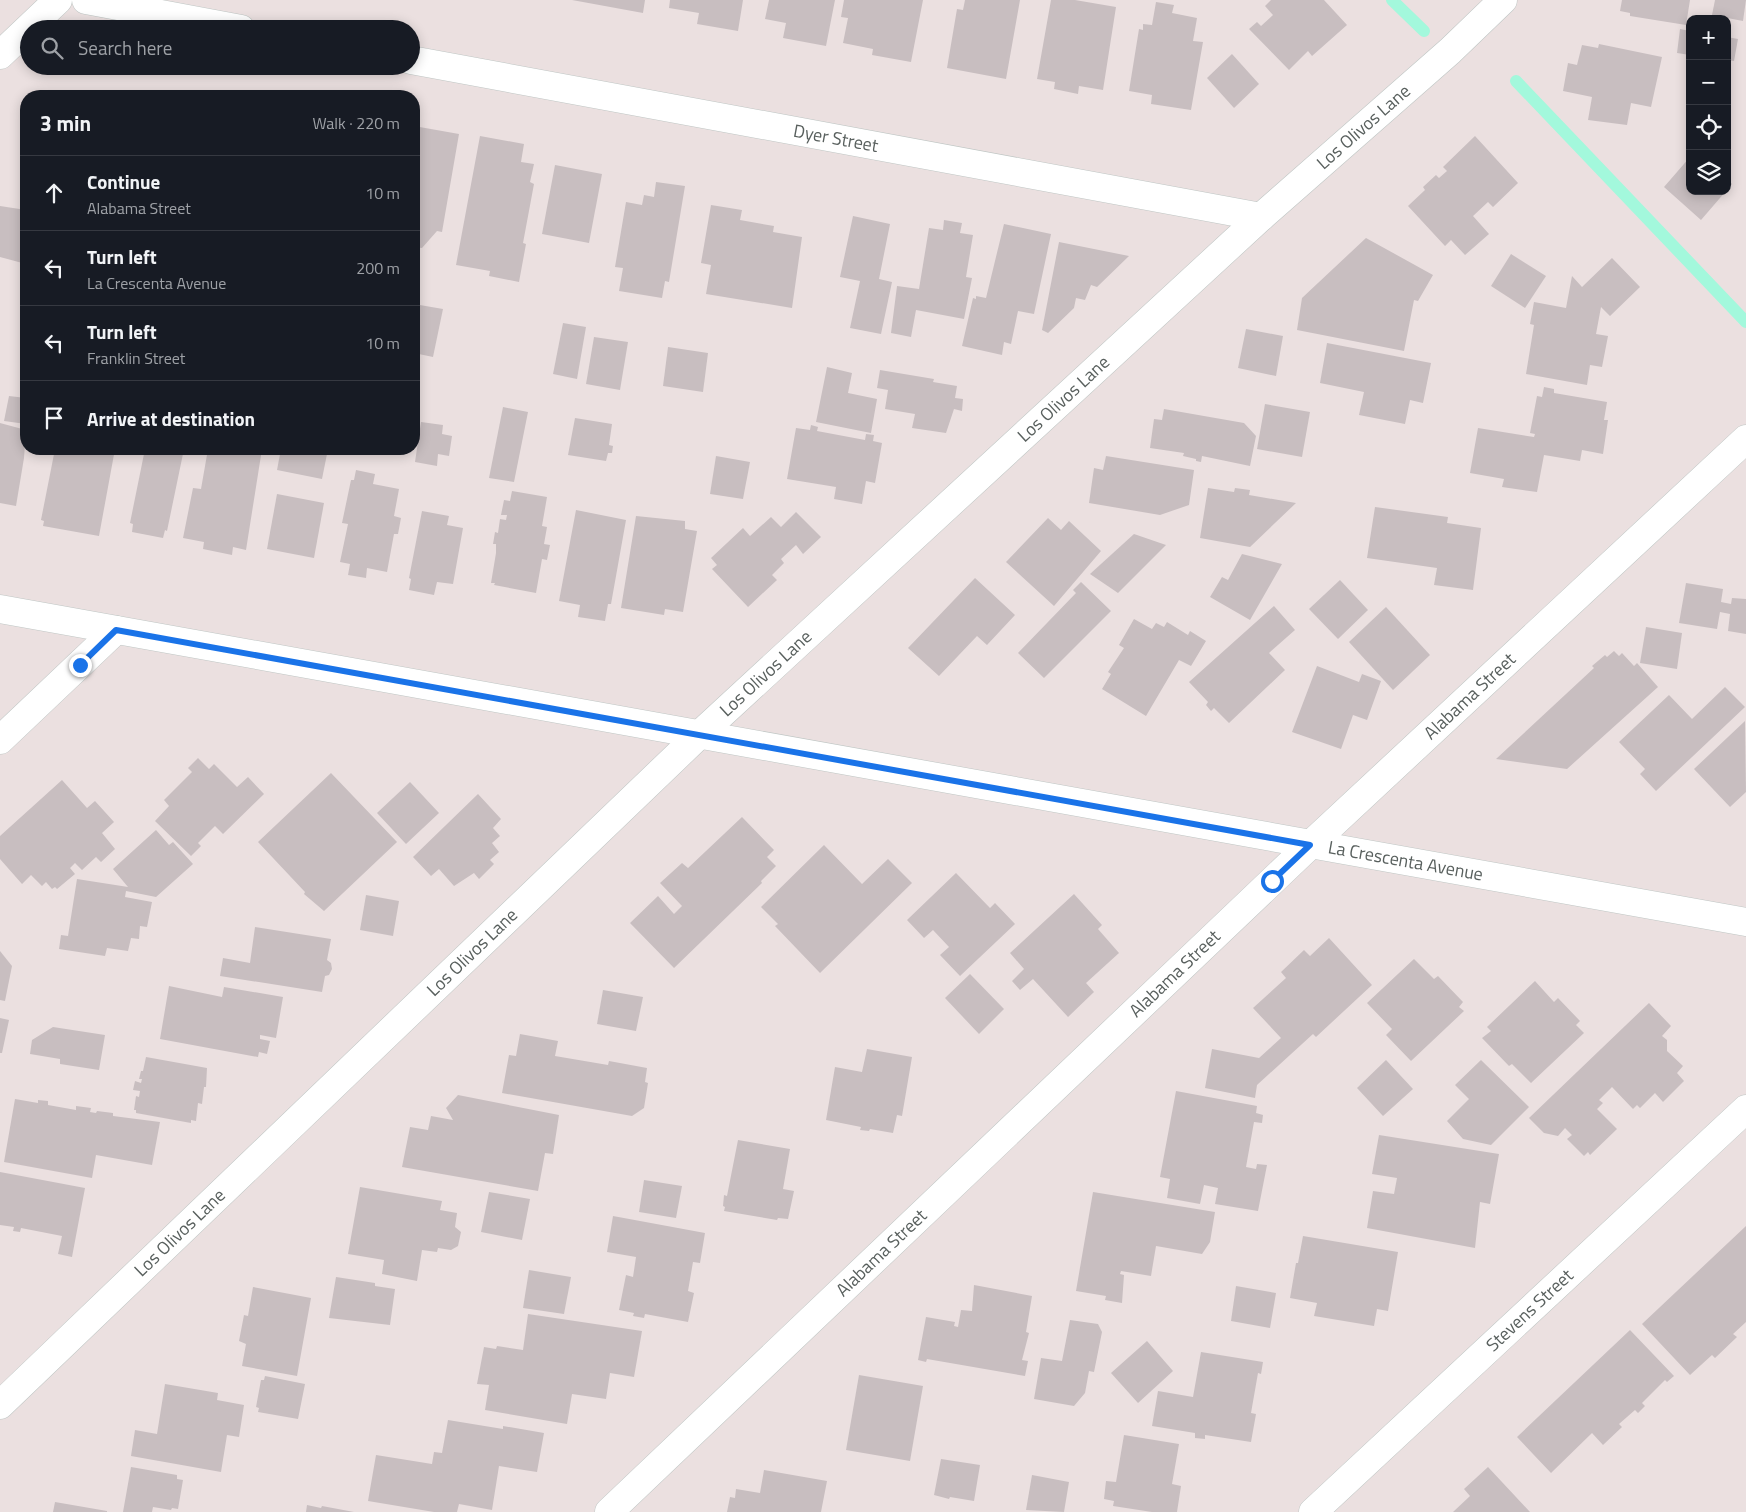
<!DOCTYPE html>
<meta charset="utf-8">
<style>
:root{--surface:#171b24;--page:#20242c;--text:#f1f3f6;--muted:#9ea1a6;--line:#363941}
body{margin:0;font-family:"Titillium Web",sans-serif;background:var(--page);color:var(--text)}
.controls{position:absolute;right:15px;top:15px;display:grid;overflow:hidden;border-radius:10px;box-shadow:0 2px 12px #0003}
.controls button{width:45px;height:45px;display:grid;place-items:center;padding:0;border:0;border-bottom:1px solid var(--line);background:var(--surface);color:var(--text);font:25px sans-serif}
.stop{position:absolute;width:15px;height:15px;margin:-11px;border:4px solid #1a73e8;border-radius:50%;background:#fff}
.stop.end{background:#1a73e8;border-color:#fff;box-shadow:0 1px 5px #0008}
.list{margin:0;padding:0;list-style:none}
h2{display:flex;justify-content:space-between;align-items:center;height:65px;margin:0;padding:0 20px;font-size:21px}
h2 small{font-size:16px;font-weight:400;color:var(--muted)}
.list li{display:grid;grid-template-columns:32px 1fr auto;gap:15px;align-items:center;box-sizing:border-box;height:75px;padding:0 20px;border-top:1px solid var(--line)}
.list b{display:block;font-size:19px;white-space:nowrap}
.list p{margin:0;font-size:16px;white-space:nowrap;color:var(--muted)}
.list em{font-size:16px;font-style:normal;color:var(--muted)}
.icon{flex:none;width:28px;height:28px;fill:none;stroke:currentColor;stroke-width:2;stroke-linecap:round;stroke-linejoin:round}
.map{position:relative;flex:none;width:1746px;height:1512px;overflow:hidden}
.search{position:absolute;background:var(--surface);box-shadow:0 2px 12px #0003;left:20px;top:20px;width:400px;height:55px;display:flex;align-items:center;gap:12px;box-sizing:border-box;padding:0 18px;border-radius:28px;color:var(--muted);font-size:19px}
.panel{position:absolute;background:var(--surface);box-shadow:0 2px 12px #0003;left:20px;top:90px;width:400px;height:365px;border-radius:20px}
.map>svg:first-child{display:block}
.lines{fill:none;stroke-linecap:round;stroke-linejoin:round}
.stream{stroke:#a3f8dc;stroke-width:12}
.building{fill:#c8bec0}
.minor-casing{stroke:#bfc6c4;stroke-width:29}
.tertiary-casing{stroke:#bfc6c4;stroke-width:29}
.minor{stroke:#fff;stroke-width:28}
.tertiary{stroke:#fff;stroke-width:28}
.route{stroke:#1a73e8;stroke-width:6}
.labels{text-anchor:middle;stroke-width:4.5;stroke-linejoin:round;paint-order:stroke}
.street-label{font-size:18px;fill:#59605e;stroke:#fff}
</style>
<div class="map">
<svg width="1746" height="1512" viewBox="0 0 1746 1512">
<rect width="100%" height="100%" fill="#ebe0e0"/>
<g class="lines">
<g class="stream">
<path d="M1392,0L1424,31"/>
<path d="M1516,81L1746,322"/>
</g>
</g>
<g class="building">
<path d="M572,0H645L643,13Z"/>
<path d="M670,0H743L738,31L697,24L699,13L669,8Z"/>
<path d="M769,0H835L826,46L783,38L786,23L765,19Z"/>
<path d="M844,0H923L911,62L872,55L873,49L843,43L848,18L841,17Z"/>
<path d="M965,0H1020L1006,79L947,68L957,9L963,10Z"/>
<path d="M1051,0H1075L1116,7L1103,90L1079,86L1078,94L1054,89L1055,82L1037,79Z"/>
<path d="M1271,0H1324L1347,25L1312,56L1308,51L1289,70L1249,29L1257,22L1261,26L1273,15L1265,6Z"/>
<path d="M1622,0H1690L1686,25L1630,16V13L1620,11Z"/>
<path d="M1715,0H1746L1743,21L1712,15Z"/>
<path d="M1156,2L1174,5L1172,13L1197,18L1193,41L1203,42L1191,110L1151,104L1152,95L1129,91L1139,29L1143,30V24L1152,25Z"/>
<path d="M1680,29L1690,31V55L1677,53Z"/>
<path d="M1727,37L1738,39L1734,61L1727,60Z"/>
<path d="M1599,44L1662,57L1651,107L1631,103L1627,125L1588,120L1592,97L1563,91L1568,63L1577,65L1582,45L1598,48Z"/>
<path d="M1232,54L1259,84L1234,108L1207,78Z"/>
<path d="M414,126L459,134L442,232L437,231L422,248L414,247Z"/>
<path d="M480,136L524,144L521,162L534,164L530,182L534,184L523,243L526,244L519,282L489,276L490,271L456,265Z"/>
<path d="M1475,136L1518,183L1493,207L1488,202L1473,216L1489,234L1465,255L1451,240L1445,246L1408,206L1425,190L1423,187L1436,175L1439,178L1447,171L1443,167Z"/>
<path d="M1690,157V191H1726L1701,220L1664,187Z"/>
<path d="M555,165L602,174L589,243L542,234Z"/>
<path d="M1727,179L1732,184L1727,189Z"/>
<path d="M656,182L685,186L669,282L665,281L662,298L619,291L623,268L615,267L626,202L642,205L644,195L654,197Z"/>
<path d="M711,205L742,210L740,220L774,226L773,232L802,237L792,308L706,294L711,265L701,263Z"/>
<path d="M0,206L26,210V264L0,257Z"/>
<path d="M853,216L890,224L879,279L892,282L881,334L850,328L860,281L840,277Z"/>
<path d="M944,220L962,223L960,233L973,235L966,277L972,278L964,319L916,310L911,337L891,333L897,286L919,289L929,228L943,230Z"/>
<path d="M1004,224L1051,234L1034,314L1018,311L1011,344L1004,342L1002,355L962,346L973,298L976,299V296L986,298Z"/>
<path d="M1366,238L1433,275L1418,301L1414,300L1404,351L1297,330L1302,298Z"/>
<path d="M1059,242L1129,256L1097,287L1091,285L1085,300L1076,298L1074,308L1048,333L1042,330Z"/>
<path d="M1511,254L1546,276L1525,308L1491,286Z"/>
<path d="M1612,258L1640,287L1610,316L1601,307L1596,334L1608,336L1602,367L1590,365L1587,385L1526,374L1534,325L1530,324L1534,302L1566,308L1572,276L1582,287Z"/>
<path d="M414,304L443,309L433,357L414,353Z"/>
<path d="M563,323L586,327L577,379L553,374Z"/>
<path d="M1246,329L1283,336L1276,376L1238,368Z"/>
<path d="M594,337L628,342L620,390L586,384Z"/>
<path d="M1327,343L1431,363L1423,403L1410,400L1405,424L1359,415L1364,392L1320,383Z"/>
<path d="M668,347L708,353L703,392L663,386Z"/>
<path d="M827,367L852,373L848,393L877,399L871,433L816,422Z"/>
<path d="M880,370L934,379L933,382L957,386L955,398L963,399L962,411L954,409L946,433L912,428L915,414L885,409L888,390L877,388Z"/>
<path d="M1544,387L1554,389V393L1607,402L1604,420H1608L1603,454L1582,450L1580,461L1544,455L1537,492L1502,487L1504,479L1470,473L1478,428L1534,437L1535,434L1530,433L1537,396L1542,397Z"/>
<path d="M9,396L26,398V424L4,421Z"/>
<path d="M1265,404L1310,412L1302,457L1257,449Z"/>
<path d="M503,407L528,412L514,482L489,478Z"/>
<path d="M1164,409L1244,423L1256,436L1250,466L1202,456L1201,462L1196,461V459L1183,456L1184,453L1150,448L1154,419L1162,420Z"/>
<path d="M575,418L612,424L609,445L613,446L612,453H608L606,461L568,455Z"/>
<path d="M421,422L443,425L442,434L452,436L449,456L438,454L437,466L415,462Z"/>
<path d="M0,423L26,430L24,458L16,506L0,503Z"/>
<path d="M811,425L818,427L817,431L865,440L866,434L874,435L873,441L882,443L875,483L866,481L862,504L834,499L836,487L787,479L796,428L810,430Z"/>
<path d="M55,449H115L99,536L43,526L44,521L41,520Z"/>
<path d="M145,449H184L167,531L165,530L163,538L132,532L133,524L130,523Z"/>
<path d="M208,449H262L246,550L233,547L232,555L203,549L204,542L183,538L193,488L201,489Z"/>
<path d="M281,449H328L322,479L277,470Z"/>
<path d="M716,456L750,462L743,499L710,494Z"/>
<path d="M1106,456L1194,470L1189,505L1160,515L1089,503L1094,468L1103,470Z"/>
<path d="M356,470L375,474L373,484L399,489L394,516L401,518L398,534H394L387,572L367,568L366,578L348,575L350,564L340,562L348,524L342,523L351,480H354Z"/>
<path d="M1208,488L1234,492L1235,488L1250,490L1249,495L1296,503L1250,547L1200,538Z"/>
<path d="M512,491L547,497L542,526L547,527L544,544L550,545L547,560L542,559L536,593L494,585L495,583H491L496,553V544H493L495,532L498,533L500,519L506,520L507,515H501L504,500L510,501Z"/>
<path d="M277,494L324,503L314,558L267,549Z"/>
<path d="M1375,507L1448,517L1447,523L1481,528L1473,590L1434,585L1437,568L1367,558Z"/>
<path d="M576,510L626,520L611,604H608L605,621L578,617L580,605L559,601Z"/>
<path d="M422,511L449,516L447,525L463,528L453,584L437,582L434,595L409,590L411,579L409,578Z"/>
<path d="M796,512L821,537L803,554L796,545L781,559L784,563L772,575L777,580L748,607L712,569L717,565L711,558L743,528L750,536L771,517L781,527Z"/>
<path d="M636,516L685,521V529L697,531L683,612L665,609L664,615L621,608Z"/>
<path d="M1048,518L1061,530L1069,521L1101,551L1054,606L1006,562Z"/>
<path d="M1134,534L1166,545L1118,593L1090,574Z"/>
<path d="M1242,554L1282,564L1250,620L1210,597L1222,577L1228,580Z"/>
<path d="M975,578L1015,615L987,645L977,636L939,676L908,648Z"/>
<path d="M1340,580L1368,610L1338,639L1309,609Z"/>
<path d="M1081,582L1111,611L1044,678L1018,653L1076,593L1073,590Z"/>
<path d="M1686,583L1723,589L1721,602L1731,604L1732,598L1746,599V634L1728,631L1730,614L1720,612L1717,629L1679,623Z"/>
<path d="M1274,606L1295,630L1269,653L1285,670L1229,723L1214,708L1211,711L1206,705L1208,702L1189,682Z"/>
<path d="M1386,607L1430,655L1393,690L1349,642Z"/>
<path d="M1134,619L1152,629L1156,623L1164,627L1167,622L1188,635L1190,631L1206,641L1191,666L1179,660L1146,716L1102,689L1111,674L1108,672L1124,648L1119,645Z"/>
<path d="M1646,627L1682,633L1677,669L1640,663Z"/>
<path d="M1614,651L1619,656L1622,653L1634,666L1637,663L1658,687L1567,769L1496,759L1594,668L1592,666L1605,655L1607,657Z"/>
<path d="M1317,666L1359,682L1362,674L1381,681L1367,720L1353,715L1341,749L1292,732Z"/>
<path d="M1725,687L1745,707L1656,791L1640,774L1645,769L1619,742L1669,695L1692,719Z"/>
<path d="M1745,721L1746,792L1730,807L1694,769Z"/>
<path d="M198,758L209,769L214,764L237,787L248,777L264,794L223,834L215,826L198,843L201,846L191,856L155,821L169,806L164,800L192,772L188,768Z"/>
<path d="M331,773L397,842L324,911L304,894L305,892L258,842Z"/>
<path d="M62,780L87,808L95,801L114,822L102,833L115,849L101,862L96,857L82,870L75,863L70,868L75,874L57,889L55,887L52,889L46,882L42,886L31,875L22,884L0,859V836Z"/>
<path d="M410,782L439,813L406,844L377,813Z"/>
<path d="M478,794L501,819L493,828L500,836L492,843L499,852L490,860L494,864L479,879L474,873L454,886L439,869L431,876L413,857Z"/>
<path d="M742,817L774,850L767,857L776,866L761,881L762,883L674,968L630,923L658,896L674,914L682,906L660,883L682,863L688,868Z"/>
<path d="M156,830L169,845L173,842L193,864L156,897L126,891L125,897L152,902L147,927L140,926L139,939L131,938L128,951L107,948L105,956L59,949L61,935L68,936L77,879L128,887L113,869Z"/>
<path d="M824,845L862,884L888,859L912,883L820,973L775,926L778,924L761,907Z"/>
<path d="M956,873L990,908L995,903L1015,924L960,976L940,955L949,947L933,930L924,938L907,920Z"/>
<path d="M1074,894L1102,925L1098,929L1119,953L1086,983L1094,992L1068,1017L1033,979L1020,990L1012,981L1024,969L1010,953Z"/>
<path d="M366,895L399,901L393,936L360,930Z"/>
<path d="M255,927L331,939L327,960L331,963L332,969L329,975L325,976L322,992L220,976L223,958L250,963Z"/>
<path d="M1329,938L1372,985L1316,1037L1313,1034L1257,1085L1255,1098L1205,1088L1212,1049L1259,1058L1281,1038L1253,1008L1286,978L1281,972L1304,950L1310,956Z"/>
<path d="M0,951L12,966L5,1001L0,1000Z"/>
<path d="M1414,959L1434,979L1438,976L1463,1002L1459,1007L1464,1011L1411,1061L1386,1035L1392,1029L1367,1003Z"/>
<path d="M970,974L1004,1009L979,1034L945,998Z"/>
<path d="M1535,981L1554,1002L1558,998L1580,1021L1576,1025L1584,1033L1531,1083L1512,1064L1509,1066L1482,1038L1491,1031L1487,1027Z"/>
<path d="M169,986L222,997L224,987L283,997L276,1038L260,1035V1039L270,1041L267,1054L259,1052L258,1057L160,1039Z"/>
<path d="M603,990L643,997L636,1031L597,1024Z"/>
<path d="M1649,1003L1671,1026L1662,1036L1667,1040V1051L1683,1066L1677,1073L1684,1081L1663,1102L1655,1093L1640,1108L1637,1105L1633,1109L1612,1087L1599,1100L1603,1103L1597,1109L1617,1129L1590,1155L1588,1152L1584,1156L1567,1139L1572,1135L1565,1128L1558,1136L1544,1133L1529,1118Z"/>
<path d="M0,1018L9,1020L2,1053H0Z"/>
<path d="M53,1027L105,1035L99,1070L60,1064V1059L30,1054L32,1040Z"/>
<path d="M520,1034L558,1041L555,1056L608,1065L609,1061L647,1068L645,1082L648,1083L644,1108L632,1116L502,1093L509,1055L516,1056Z"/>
<path d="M867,1049L912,1057L902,1116L897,1115L893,1133L870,1129L869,1131L860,1130L861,1127L826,1120L835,1067L862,1072Z"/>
<path d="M146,1057L207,1068L206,1087H204L202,1104L198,1103L196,1121L191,1120V1123L136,1113V1110H134L136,1096L139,1097L140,1091L133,1090L135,1081L141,1083L142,1079H139L141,1071H143Z"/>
<path d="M1386,1060L1413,1089L1383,1116L1357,1088Z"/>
<path d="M1481,1060L1529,1107L1491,1145L1463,1139L1447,1121L1469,1099L1455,1085Z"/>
<path d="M1176,1091L1257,1106L1256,1113L1263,1115L1262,1123L1254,1122L1246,1167L1256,1169L1257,1164L1267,1165L1258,1211L1215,1204L1218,1188L1204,1185L1200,1204L1167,1198L1170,1179L1160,1177Z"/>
<path d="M458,1095L559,1115L553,1154L545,1153L538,1191L402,1167L410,1127L428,1130L431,1116L453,1120L446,1108Z"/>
<path d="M15,1099L38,1103V1100L48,1101V1105L76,1110V1106L91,1108L90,1112L96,1113L97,1111L113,1113V1116L160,1122L152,1165L96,1155L92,1178L4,1162Z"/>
<path d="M1379,1135L1499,1154L1490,1204L1480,1202L1475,1248L1367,1228L1373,1191L1394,1194L1397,1178L1372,1174Z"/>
<path d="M738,1140L790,1149L783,1189L794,1191L788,1219L778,1218L777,1220L724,1211L725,1207L723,1206L724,1195L727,1196Z"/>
<path d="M0,1172L85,1188L72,1257L58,1254L62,1236L21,1228L20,1232L13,1231L14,1227L0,1225Z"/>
<path d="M644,1180L682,1186L676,1218L639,1212Z"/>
<path d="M360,1187L442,1201L440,1210L457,1213L455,1227L461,1232L458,1246L451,1250L438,1248L437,1252L422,1250L417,1281L382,1274L384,1260L348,1254Z"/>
<path d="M489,1192L530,1199L522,1240L481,1232Z"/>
<path d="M1093,1192L1215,1212L1210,1242L1202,1254L1156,1246L1151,1276L1121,1271L1120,1274L1124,1275L1122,1303L1105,1300L1106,1296L1076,1291Z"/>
<path d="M613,1216L705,1233L700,1263L693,1262L688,1291L694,1293L688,1322L645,1314L644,1318L633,1316L634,1313L619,1310L626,1275L633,1277L636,1257L607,1252Z"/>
<path d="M1746,1226V1322L1733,1334L1737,1337L1715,1358L1712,1355L1690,1375L1642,1324Z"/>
<path d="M1303,1236L1398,1252L1388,1311L1377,1309L1374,1326L1314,1316L1317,1303L1290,1298L1296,1263H1298Z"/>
<path d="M529,1270L571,1277L564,1314L523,1308Z"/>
<path d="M336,1277L375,1283V1286L395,1289L390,1325L329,1318Z"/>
<path d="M974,1285L1032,1296L1026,1332L1029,1333L1022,1360L1028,1361L1025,1376L927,1359L926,1362L918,1360L926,1317L955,1322L954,1326L958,1327L961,1310L972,1311Z"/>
<path d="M1236,1286L1276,1293L1270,1328L1231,1321Z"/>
<path d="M253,1287L311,1298L297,1376L242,1366L246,1344L239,1341L244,1315L248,1316Z"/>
<path d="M528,1314L642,1331L634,1377L610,1373L606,1399L572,1394L567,1424L485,1410L489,1385L477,1384L484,1347L496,1349L497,1346L523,1350Z"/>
<path d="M1070,1320L1098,1324L1102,1332L1094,1372L1089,1371L1085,1393L1074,1406L1034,1399L1041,1358L1062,1361Z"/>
<path d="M1630,1330L1674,1376L1667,1382L1665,1380L1642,1403L1645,1406L1638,1413L1635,1410L1619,1424L1622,1427L1603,1445L1592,1433L1551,1473L1517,1437Z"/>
<path d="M1147,1341L1173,1371L1138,1403L1111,1373Z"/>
<path d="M1201,1352L1263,1362L1261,1374L1258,1373L1251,1413L1256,1414L1251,1442L1205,1435V1439L1195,1438V1433L1152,1426L1158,1391L1193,1397Z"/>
<path d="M859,1375L923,1386L910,1461L846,1450Z"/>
<path d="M265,1376L305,1384L298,1419L258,1412L259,1408L256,1407L261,1380H264Z"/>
<path d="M165,1384L218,1393L217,1400L244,1405L239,1437L227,1435L221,1472L131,1456L135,1430L157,1434Z"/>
<path d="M448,1420L503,1429V1426L544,1433L537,1472L499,1466L492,1510L459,1504L457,1512H434L368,1501L376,1455L432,1464L434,1452L442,1453Z"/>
<path d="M1124,1435L1179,1444L1172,1484L1181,1486L1177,1512H1152L1113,1506L1114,1501L1104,1499L1106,1481L1116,1482Z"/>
<path d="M941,1459L980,1465L974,1501L950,1497L949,1499L934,1495Z"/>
<path d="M131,1467L177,1475V1479L183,1480L178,1509L172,1508L171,1510L153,1507L152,1512H123Z"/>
<path d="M1488,1467L1530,1512H1453L1470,1496L1464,1489Z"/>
<path d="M764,1470L827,1481L821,1512H727L730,1497L735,1498L736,1489L760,1493Z"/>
<path d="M1032,1475L1069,1482L1064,1512L1026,1510Z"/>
<path d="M55,1502L107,1511V1512H53Z"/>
<path d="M307,1505L321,1508L322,1506L354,1512H306Z"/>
</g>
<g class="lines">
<g class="minor-casing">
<g id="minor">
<path d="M86,0L241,29"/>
<path d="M0,55L58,0"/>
<path id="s1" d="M411,60L1261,217"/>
<path d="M0,740L116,630"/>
<path id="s2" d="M0,1405L700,734L1261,217L1450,51L1503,0"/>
<path id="s3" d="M609,1512L1310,845L1746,439"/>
<path id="s4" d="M1313,1512L1746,1109"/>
</g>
</g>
<g class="tertiary-casing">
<g id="tertiary">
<path id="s5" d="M0,609L1746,922"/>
</g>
</g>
<use href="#minor" class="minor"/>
<use href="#tertiary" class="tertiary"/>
</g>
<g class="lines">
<path class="route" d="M80,665L116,630L1310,845L1272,881"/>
</g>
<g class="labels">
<g class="street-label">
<text dy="6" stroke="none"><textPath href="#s2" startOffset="1869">Los Olivos Lane</textPath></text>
<text dy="6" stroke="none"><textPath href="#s1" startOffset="432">Dyer Street</textPath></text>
<text dy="6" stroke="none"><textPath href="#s2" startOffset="1464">Los Olivos Lane</textPath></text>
<text dy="6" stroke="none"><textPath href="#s2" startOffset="1059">Los Olivos Lane</textPath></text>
<text dy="6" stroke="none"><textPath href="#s3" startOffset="1186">Alabama Street</textPath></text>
<text dy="6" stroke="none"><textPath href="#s5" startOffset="1428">La Crescenta Avenue</textPath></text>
<text dy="6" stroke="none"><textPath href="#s2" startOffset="654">Los Olivos Lane</textPath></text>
<text dy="6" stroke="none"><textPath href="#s3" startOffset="781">Alabama Street</textPath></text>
<text dy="6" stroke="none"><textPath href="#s2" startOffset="249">Los Olivos Lane</textPath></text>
<text dy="6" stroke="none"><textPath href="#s3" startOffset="376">Alabama Street</textPath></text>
<text dy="6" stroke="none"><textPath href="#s4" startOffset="296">Stevens Street</textPath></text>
</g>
</g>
</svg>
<div class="controls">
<button>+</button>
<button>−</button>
<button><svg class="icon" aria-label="locate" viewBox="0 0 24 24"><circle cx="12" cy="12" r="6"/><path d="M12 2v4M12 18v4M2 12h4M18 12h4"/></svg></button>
<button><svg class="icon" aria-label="layers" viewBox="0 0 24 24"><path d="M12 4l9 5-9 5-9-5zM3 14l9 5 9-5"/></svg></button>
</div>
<div class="stop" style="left:1272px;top:881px"></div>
<div class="stop end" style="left:80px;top:665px"></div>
<div class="search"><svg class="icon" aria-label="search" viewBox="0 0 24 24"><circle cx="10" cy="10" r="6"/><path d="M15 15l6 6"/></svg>Search here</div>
<section class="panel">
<h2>3 min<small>Walk · 220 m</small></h2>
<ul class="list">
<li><svg class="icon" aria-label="ahead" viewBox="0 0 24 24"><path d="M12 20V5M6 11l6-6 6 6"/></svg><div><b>Continue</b><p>Alabama Street</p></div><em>10 m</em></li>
<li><svg class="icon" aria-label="left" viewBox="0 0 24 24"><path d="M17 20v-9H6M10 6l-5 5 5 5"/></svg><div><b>Turn left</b><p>La Crescenta Avenue</p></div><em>200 m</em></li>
<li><svg class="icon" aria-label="left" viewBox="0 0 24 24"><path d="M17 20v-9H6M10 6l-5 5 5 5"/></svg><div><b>Turn left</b><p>Franklin Street</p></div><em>10 m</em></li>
<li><svg class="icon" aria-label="arrive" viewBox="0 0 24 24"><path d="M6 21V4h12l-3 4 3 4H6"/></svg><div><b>Arrive at destination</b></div></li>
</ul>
</section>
</div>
